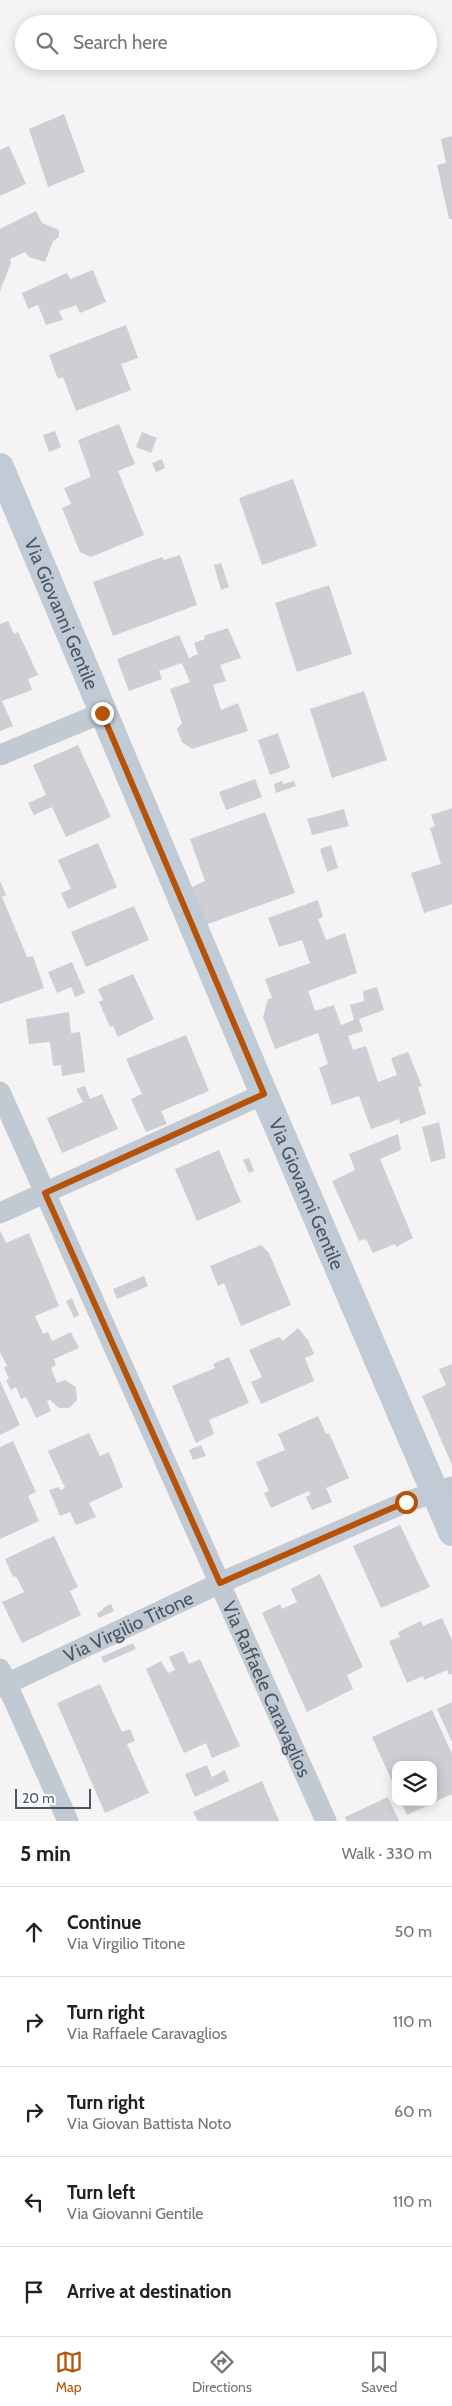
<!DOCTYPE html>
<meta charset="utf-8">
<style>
:root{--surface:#fff;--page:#f6f6f6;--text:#202124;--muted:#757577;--line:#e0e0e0;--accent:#b45309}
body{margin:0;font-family:Cabin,sans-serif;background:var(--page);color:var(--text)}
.controls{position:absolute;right:15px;bottom:15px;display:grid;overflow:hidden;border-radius:10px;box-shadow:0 2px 12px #0003}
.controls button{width:45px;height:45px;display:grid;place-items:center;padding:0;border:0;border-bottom:1px solid var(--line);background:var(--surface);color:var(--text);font:25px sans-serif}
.scale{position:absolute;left:15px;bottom:12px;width:76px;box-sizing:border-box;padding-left:5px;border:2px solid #4a5661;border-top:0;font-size:14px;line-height:18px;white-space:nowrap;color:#4a5661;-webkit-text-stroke:4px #fff;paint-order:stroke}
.stop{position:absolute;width:15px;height:15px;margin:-11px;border:4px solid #b45309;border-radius:50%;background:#fff}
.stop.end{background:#b45309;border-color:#fff;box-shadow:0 1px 5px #0008}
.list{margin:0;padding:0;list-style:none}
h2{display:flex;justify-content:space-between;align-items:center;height:65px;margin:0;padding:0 20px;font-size:21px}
h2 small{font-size:16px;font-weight:400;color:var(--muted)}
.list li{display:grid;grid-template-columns:32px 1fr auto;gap:15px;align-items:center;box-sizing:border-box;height:90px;padding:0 20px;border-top:1px solid var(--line)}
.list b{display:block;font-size:19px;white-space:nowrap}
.list p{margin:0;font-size:16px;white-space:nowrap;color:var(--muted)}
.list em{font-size:16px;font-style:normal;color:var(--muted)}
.icon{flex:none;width:28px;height:28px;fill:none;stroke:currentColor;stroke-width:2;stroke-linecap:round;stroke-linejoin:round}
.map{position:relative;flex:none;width:452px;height:1821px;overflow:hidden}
.search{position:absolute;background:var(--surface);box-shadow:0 2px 12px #0003;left:15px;right:15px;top:15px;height:55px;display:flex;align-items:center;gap:12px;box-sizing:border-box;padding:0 18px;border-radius:28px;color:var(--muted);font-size:19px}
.sheet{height:515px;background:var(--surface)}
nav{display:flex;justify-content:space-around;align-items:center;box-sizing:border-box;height:70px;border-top:1px solid var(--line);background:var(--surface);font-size:14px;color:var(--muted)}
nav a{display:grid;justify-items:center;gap:2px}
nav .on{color:var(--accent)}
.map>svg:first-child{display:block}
.building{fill:#cdcfd5}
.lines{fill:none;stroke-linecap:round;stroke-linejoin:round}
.street{stroke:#c1cad2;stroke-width:21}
.secondary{stroke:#c1cbd6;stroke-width:28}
.route{stroke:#b45309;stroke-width:6}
.labels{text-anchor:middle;stroke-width:4.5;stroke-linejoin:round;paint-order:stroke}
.street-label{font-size:19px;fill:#4a5661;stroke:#fff}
</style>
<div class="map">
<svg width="452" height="1821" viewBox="0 0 452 1821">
<rect width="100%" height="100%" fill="#f5f3f3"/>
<g class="building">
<path d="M64,114L85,172L48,187L29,129Z"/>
<path d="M452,136V219H449L437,165L446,163L441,139Z"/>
<path d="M9,146L26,184L0,196V150Z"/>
<path d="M36,211L42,223L59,230V237L53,241L45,262L29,257L25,252L10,259L11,263L0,291V229Z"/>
<path d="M93,270L106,302L80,313L76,305L59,311L63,320L46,325L38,305L28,309L22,293L67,273L70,279Z"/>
<path d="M126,325L138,358L121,364L131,390L76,411L63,377L58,379L49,355Z"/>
<path d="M119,424L135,464L118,471L144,535L91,557L80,552L62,508L71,504L64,488L91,477L78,440Z"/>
<path d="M55,431L61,447L49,452L43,435Z"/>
<path d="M142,432L157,438L151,453L136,447Z"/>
<path d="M162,459L165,468L156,472L152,463Z"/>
<path d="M293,479L317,546L262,565L239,498Z"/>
<path d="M180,555L197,605L113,636L93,582L162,557L164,560Z"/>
<path d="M221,563L229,587L221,590L214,565Z"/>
<path d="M329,585L352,654L297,672L275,603Z"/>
<path d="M8,621L14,634L18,632L38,675L28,679L32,690L2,701L13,726L0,731V624Z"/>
<path d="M228,628L241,658L220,665L226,681L213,685L221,710L238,703L248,731L192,749L182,742L177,729L182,723L170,689L190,682L182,663L159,671L162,679L129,691L117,659L179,635L189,658L198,654L194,643L205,639L204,636Z"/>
<path d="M364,691L387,760L332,778L310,709Z"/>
<path d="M278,733L290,768L270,775L258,740Z"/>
<path d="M78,745L111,817L66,837L52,807L34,815L28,803L46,795L33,765Z"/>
<path d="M255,779L262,797L226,810L219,792Z"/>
<path d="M282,781L283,784L294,781L296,786L276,793L274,784Z"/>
<path d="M452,808V904L424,913L411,873L441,864L430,828L435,826L431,815Z"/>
<path d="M344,809L349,826L312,835L307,819Z"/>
<path d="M265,812L295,893L205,925L190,888L205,881L190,839Z"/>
<path d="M98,843L117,887L68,909L61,893L71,889L58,860Z"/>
<path d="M331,845L338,868L327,872L320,849Z"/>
<path d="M0,881L6,895L2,897L15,928L27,957L33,956L44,988L0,1004Z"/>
<path d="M318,900L323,917L318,919L326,940L345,933L357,973L308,991L315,1011L334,1005L341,1025L354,1020L350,1005L364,1001L363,991L377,987L384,1010L359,1019L363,1031L348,1036L353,1050L366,1046L378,1082L397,1075L391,1058L408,1052L422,1086L418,1087L426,1114L400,1124L399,1119L371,1129L359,1096L332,1105L319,1068L328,1064L318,1033L275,1049L263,1017L268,999L272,998L265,979L310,963L302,940L279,947L268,918Z"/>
<path d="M134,906L149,940L86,967L71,932Z"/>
<path d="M72,962L85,993L75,997L71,987L57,993L48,972Z"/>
<path d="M133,974L154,1019L118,1037L113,1026L110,1027L99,1002L103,1000L98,989Z"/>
<path d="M69,1012L71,1033L80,1032L85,1072L62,1076L61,1065L53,1066L50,1042L29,1044L26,1019Z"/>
<path d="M186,1035L209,1091L161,1111L167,1124L146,1132L131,1099L142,1094L126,1059Z"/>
<path d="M85,1086L90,1099L102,1094L118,1129L62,1153L47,1118L83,1102L76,1089Z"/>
<path d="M439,1122L446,1158L431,1162L422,1127Z"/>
<path d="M398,1134L401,1150L380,1159L413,1238L396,1247L395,1244L373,1253L366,1239L359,1241L332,1181L355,1170L349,1154Z"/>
<path d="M219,1150L241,1202L197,1221L175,1169Z"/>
<path d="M249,1158L254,1171L249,1173L243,1160Z"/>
<path d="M0,1230L6,1243L29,1233L59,1306L35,1316L43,1334L48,1332L52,1341L71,1332L79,1348L54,1359L56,1365L51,1368L57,1383L65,1380L76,1387L77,1400L69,1408H59L50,1400L47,1401L51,1411L36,1418L26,1397L21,1399L16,1387L11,1390L6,1380L9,1379L4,1367L7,1366L0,1352Z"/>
<path d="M261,1245L269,1253L291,1305L241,1326L224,1283L218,1286L210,1266Z"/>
<path d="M144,1276L148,1286L117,1299L113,1289Z"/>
<path d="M72,1298L79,1315L74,1318L66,1301Z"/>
<path d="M298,1328L308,1340L314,1354L305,1358L314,1381L261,1404L251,1382L262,1377L249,1350L279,1337L283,1341Z"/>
<path d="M229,1357L249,1403L209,1420L214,1434L196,1443L172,1386L215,1368L213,1364Z"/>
<path d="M452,1364V1465L422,1396L446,1385L439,1369Z"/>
<path d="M0,1381L20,1425L0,1435Z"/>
<path d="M318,1416L326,1434L329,1433L349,1478L326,1488L332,1502L312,1510L306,1497L310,1495L309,1491L271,1508L264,1493L269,1491L256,1462L285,1450L278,1434Z"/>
<path d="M89,1433L100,1456L109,1452L123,1487L89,1503L96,1517L76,1525L70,1512L60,1516L49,1490L59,1487L60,1490L65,1488L48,1451Z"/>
<path d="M13,1441L36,1492L28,1496L39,1521L0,1539V1447Z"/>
<path d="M201,1445L206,1456L193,1460L189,1450Z"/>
<path d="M400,1525L430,1587L381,1608L353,1546Z"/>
<path d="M54,1536L78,1587L70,1591L81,1615L22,1643L2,1602L24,1592L16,1576L13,1577L5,1559Z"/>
<path d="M320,1574L363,1667L347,1675L353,1689L307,1712L262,1613L280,1604L282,1609L297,1602L291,1589Z"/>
<path d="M111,1604L114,1611L99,1618L97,1613L103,1610V1608Z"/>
<path d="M442,1618L452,1640V1674L449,1675L447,1670L424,1680L423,1676L407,1683L389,1641L400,1637L398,1632L421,1621L423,1626Z"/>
<path d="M133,1643L136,1649L104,1663L101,1657Z"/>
<path d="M183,1651L189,1664L200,1659L240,1746L212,1758L206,1743L184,1753L146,1669L161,1661L168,1673L175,1670L169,1657Z"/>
<path d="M100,1684L122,1732L130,1729L135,1741L127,1744L149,1793L105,1813L57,1703Z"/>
<path d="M452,1702V1742L437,1709Z"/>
<path d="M432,1710L452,1754V1794L407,1815L401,1802H433V1765H396V1790L372,1737Z"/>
<path d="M207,1765L212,1777L225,1770L229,1781L195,1797L185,1774Z"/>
<path d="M262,1781L279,1821H198L193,1812Z"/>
<path d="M388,1797L399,1821H347L345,1817Z"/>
</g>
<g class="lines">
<g class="street">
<path d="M0,755L102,713"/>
<path id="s1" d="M0,1092L326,1821"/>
<path d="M0,1213L264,1094"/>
<path d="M0,1669L68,1821"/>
<path id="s2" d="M0,1687L220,1583L406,1502L452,1487"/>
</g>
<path class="secondary" id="s3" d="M0,467L264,1094L452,1532"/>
</g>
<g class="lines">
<path class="route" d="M102,713L264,1094L45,1193L220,1583L406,1502"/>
</g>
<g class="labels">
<g class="street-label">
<text dy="7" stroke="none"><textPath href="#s3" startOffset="159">Via Giovanni Gentile</textPath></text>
<text dy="7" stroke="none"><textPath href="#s3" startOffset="789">Via Giovanni Gentile</textPath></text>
<text dy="7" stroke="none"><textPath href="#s2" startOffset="142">Via Virgilio Titone</textPath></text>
<text dy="7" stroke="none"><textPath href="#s1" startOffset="654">Via Raffaele Caravaglios</textPath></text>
</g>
</g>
</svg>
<div class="controls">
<button><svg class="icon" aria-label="layers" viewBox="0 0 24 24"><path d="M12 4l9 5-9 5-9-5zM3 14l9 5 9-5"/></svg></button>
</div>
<div class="scale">20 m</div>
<div class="stop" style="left:406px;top:1502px"></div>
<div class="stop end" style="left:102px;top:713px"></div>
<div class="search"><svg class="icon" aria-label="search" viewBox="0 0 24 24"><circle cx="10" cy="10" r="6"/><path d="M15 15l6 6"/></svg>Search here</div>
</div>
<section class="sheet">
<h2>5 min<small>Walk · 330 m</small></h2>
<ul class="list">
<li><svg class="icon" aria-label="ahead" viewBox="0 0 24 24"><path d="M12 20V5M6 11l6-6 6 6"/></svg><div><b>Continue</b><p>Via Virgilio Titone</p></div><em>50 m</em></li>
<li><svg class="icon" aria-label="right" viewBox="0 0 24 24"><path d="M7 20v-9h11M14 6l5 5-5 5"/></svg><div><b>Turn right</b><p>Via Raffaele Caravaglios</p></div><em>110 m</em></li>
<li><svg class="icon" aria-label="right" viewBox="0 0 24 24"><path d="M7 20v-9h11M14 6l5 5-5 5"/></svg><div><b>Turn right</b><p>Via Giovan Battista Noto</p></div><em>60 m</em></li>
<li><svg class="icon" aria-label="left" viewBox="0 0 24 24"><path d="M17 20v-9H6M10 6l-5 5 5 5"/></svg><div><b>Turn left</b><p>Via Giovanni Gentile</p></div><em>110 m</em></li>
<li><svg class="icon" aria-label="arrive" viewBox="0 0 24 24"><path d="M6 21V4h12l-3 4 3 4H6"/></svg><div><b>Arrive at destination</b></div></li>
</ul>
</section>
<nav>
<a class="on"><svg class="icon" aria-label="map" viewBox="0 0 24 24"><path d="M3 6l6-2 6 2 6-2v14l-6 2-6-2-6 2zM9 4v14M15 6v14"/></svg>Map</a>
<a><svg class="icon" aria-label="directions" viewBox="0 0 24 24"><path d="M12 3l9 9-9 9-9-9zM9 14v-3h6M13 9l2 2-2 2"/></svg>Directions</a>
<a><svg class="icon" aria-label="saved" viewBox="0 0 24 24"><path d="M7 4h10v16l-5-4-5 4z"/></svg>Saved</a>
</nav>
